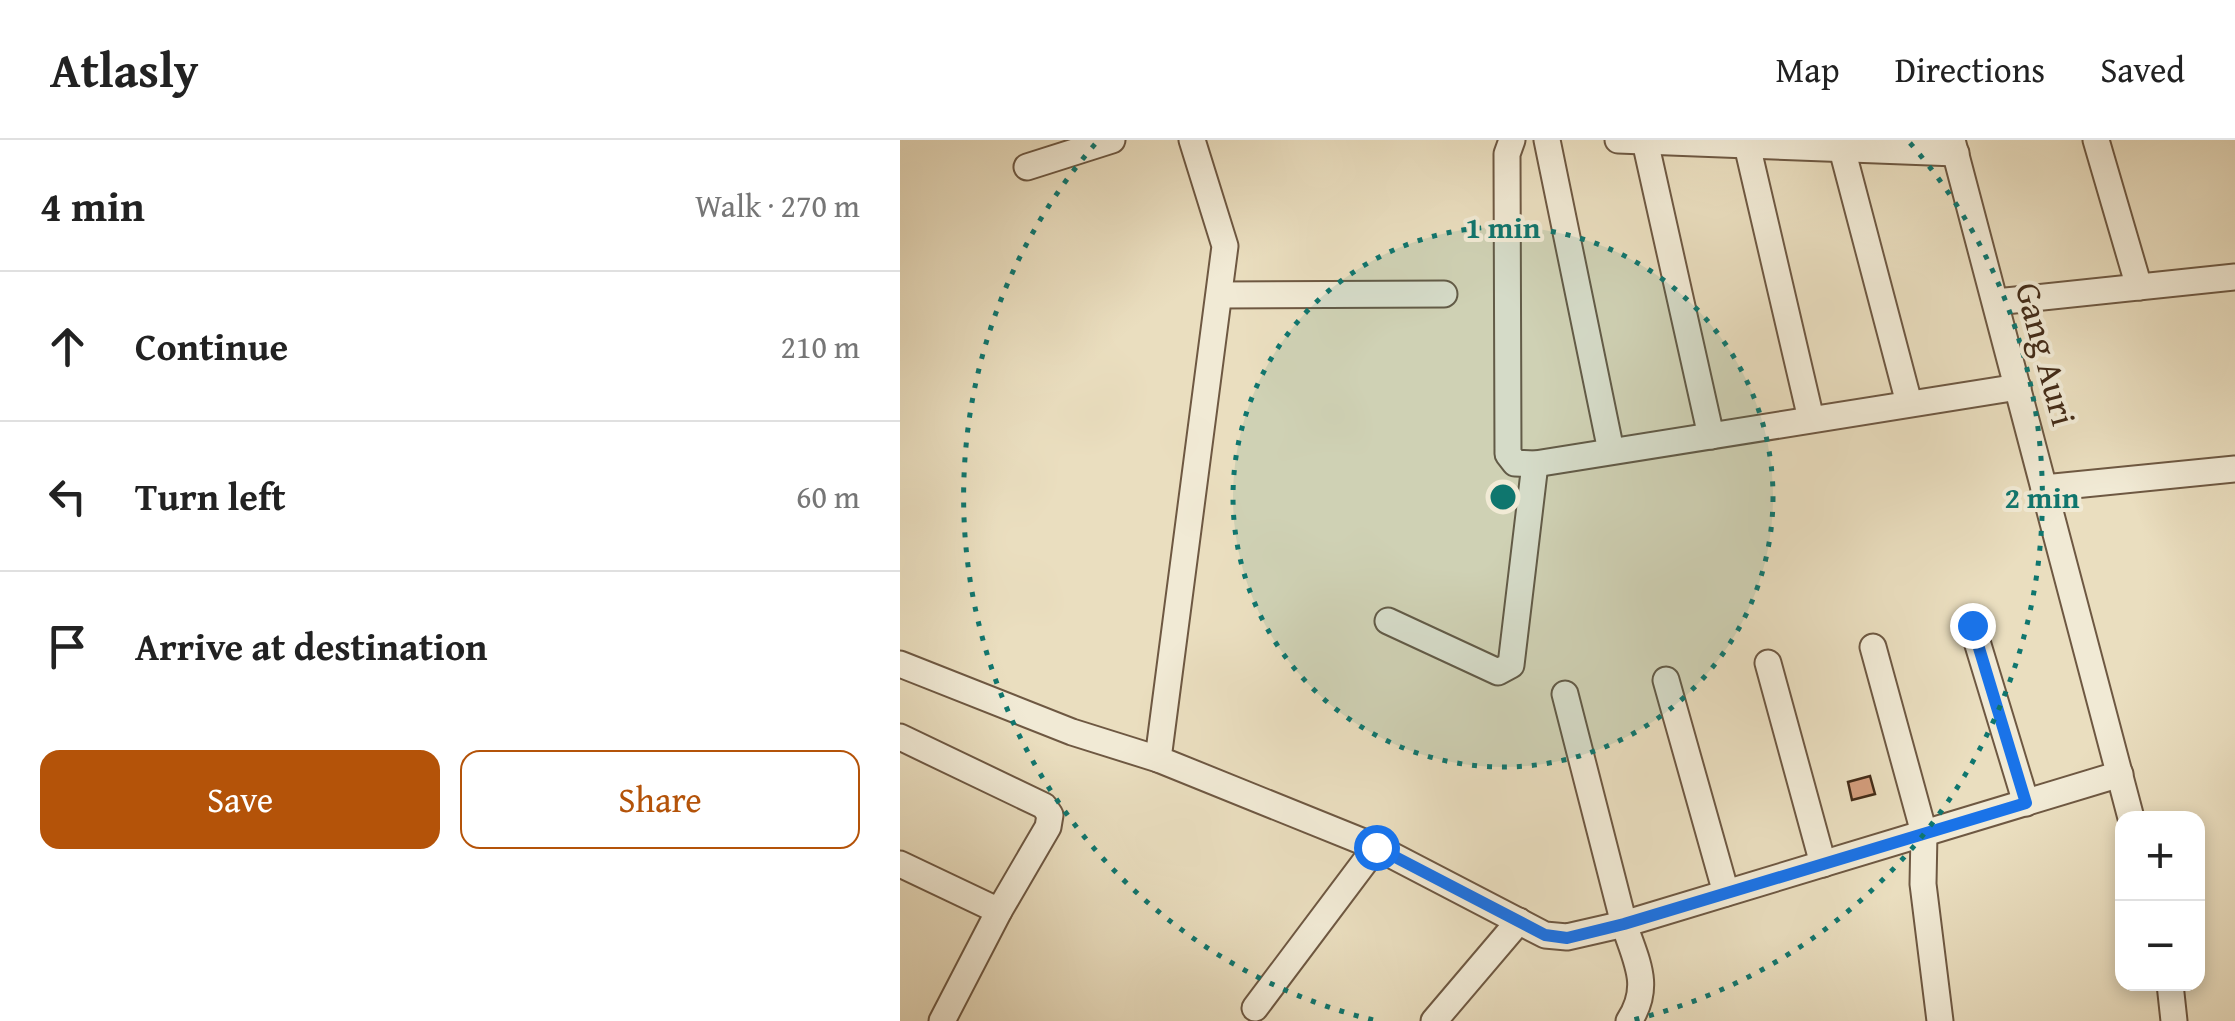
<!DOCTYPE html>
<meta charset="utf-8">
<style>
:root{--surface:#fff;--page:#f6f6f6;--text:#222;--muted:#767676;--line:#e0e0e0;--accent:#b45309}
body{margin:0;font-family:"Gentium Book Plus",serif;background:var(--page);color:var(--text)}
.controls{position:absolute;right:30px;bottom:30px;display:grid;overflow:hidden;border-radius:20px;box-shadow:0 5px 15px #0003}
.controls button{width:90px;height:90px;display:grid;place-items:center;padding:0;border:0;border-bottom:2px solid var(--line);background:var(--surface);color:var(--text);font:50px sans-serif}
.stop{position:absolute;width:30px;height:30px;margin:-22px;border:8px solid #1a73e8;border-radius:50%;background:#fff}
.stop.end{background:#1a73e8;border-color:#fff;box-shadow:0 2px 10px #0008}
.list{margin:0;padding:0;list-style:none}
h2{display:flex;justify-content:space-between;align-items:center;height:130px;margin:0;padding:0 40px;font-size:42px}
h2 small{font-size:32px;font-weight:400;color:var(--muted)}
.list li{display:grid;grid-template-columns:65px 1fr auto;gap:30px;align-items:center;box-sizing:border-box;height:150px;padding:0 40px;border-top:2px solid var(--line)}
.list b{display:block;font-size:38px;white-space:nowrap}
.list em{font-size:32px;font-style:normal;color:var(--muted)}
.actions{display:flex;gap:20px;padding:30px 40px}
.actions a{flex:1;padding:22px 0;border:2px solid var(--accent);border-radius:20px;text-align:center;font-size:35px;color:var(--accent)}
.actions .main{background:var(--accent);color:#fff}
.icon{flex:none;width:55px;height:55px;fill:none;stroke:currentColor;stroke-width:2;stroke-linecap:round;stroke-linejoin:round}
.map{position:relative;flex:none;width:1335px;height:881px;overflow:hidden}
header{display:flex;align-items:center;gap:60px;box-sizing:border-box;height:140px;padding:0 50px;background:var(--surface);border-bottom:2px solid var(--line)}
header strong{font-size:48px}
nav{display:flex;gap:55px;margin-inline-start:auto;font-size:35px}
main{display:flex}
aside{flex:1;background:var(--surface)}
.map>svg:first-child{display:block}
.building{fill:#d49e7d;stroke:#442c18;stroke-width:2.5}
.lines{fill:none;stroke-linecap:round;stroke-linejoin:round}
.minor-casing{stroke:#6e5842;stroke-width:29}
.minor{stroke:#f1ead5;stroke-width:25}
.route{stroke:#1a73e8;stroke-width:12}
.ring{fill:none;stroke:#0f766e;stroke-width:5;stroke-dasharray:5 10}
.labels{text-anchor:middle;stroke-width:8;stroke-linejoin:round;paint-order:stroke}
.street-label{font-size:35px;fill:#442c18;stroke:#f1ead5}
.centre{fill:#0f766e;stroke:#f1ead5;stroke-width:5}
.ring-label{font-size:30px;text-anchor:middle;font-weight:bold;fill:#0f766e;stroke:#f1ead5;stroke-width:8;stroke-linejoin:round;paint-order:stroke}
</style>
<header>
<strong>Atlasly</strong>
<nav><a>Map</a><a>Directions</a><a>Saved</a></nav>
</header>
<main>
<aside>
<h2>4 min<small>Walk · 270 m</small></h2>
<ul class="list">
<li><svg class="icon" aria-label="ahead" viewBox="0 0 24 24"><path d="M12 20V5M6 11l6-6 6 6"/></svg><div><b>Continue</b></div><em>210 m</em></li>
<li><svg class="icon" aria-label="left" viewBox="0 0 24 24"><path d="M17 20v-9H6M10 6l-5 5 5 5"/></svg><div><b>Turn left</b></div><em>60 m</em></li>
<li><svg class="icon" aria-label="arrive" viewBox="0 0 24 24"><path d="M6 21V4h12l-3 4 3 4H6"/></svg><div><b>Arrive at destination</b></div></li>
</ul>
<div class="actions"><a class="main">Save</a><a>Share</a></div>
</aside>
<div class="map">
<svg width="1335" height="881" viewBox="0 0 1335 881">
<rect width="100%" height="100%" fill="#eadebf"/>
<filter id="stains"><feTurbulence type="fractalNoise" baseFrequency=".002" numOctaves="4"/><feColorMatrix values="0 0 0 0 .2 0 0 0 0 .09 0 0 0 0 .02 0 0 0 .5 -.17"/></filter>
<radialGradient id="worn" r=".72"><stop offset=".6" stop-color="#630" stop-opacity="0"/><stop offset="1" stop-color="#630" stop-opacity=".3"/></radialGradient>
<path class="building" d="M970,636L975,654L952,660L948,642Z"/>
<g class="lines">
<g class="minor-casing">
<g id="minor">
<path d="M292,0L325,106L258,619L476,707L645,795L667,797L724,784C736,821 752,846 729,881"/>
<path d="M612,0L607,14L608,314L615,323L635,324L1118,247"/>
<path d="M647,0L711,311"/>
<path d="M718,0L1056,13"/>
<path d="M1052,0L1231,678"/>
<path d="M1196,0L1239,147"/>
<path d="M745,1L811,296"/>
<path d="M847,5L911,279"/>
<path d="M942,9L1009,263"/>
<path d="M127,27L212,0"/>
<path d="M320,155L544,154"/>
<path d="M1096,162L1335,137"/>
<path d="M1144,348L1335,329"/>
<path d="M488,481L598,532L611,525L635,324"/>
<path d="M1072,485L1126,663"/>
<path d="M973,507L1024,693L1023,744L1040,881"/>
<path d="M868,523L923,724"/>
<path d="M0,524L172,592L258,619"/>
<path d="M766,540L826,753"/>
<path d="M665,554L724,784L1220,634"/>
<path d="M0,597L144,666L150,675L148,687L99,771L42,881"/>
<path d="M0,724L99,771"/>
<path d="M1270,844L1274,881"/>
<path d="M355,868L476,707"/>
<path d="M534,881L619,781"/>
</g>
</g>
<use href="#minor" class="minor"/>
</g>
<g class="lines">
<path class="route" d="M476,707L645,795L667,798L724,784L1126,663L1072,485"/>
</g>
<circle cx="603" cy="357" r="270" fill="#0f766e" fill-opacity=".12"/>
<g class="ring">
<circle cx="603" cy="357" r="270"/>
<path d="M473 880A539 539 0 0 1 196 3M1010 3A539 539 0 0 1 733 880"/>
</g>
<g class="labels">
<g class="street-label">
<text transform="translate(1146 214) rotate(75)" y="12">Gang Auri</text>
</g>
</g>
<circle cx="603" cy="357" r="15" class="centre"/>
<g class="ring-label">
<text x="603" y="98">1 min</text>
<text x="1142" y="368">2 min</text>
</g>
<rect width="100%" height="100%" filter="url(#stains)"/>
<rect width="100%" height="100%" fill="url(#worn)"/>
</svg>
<div class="controls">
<button>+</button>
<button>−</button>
</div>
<div class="stop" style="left:476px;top:707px"></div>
<div class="stop end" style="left:1072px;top:485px"></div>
</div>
</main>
